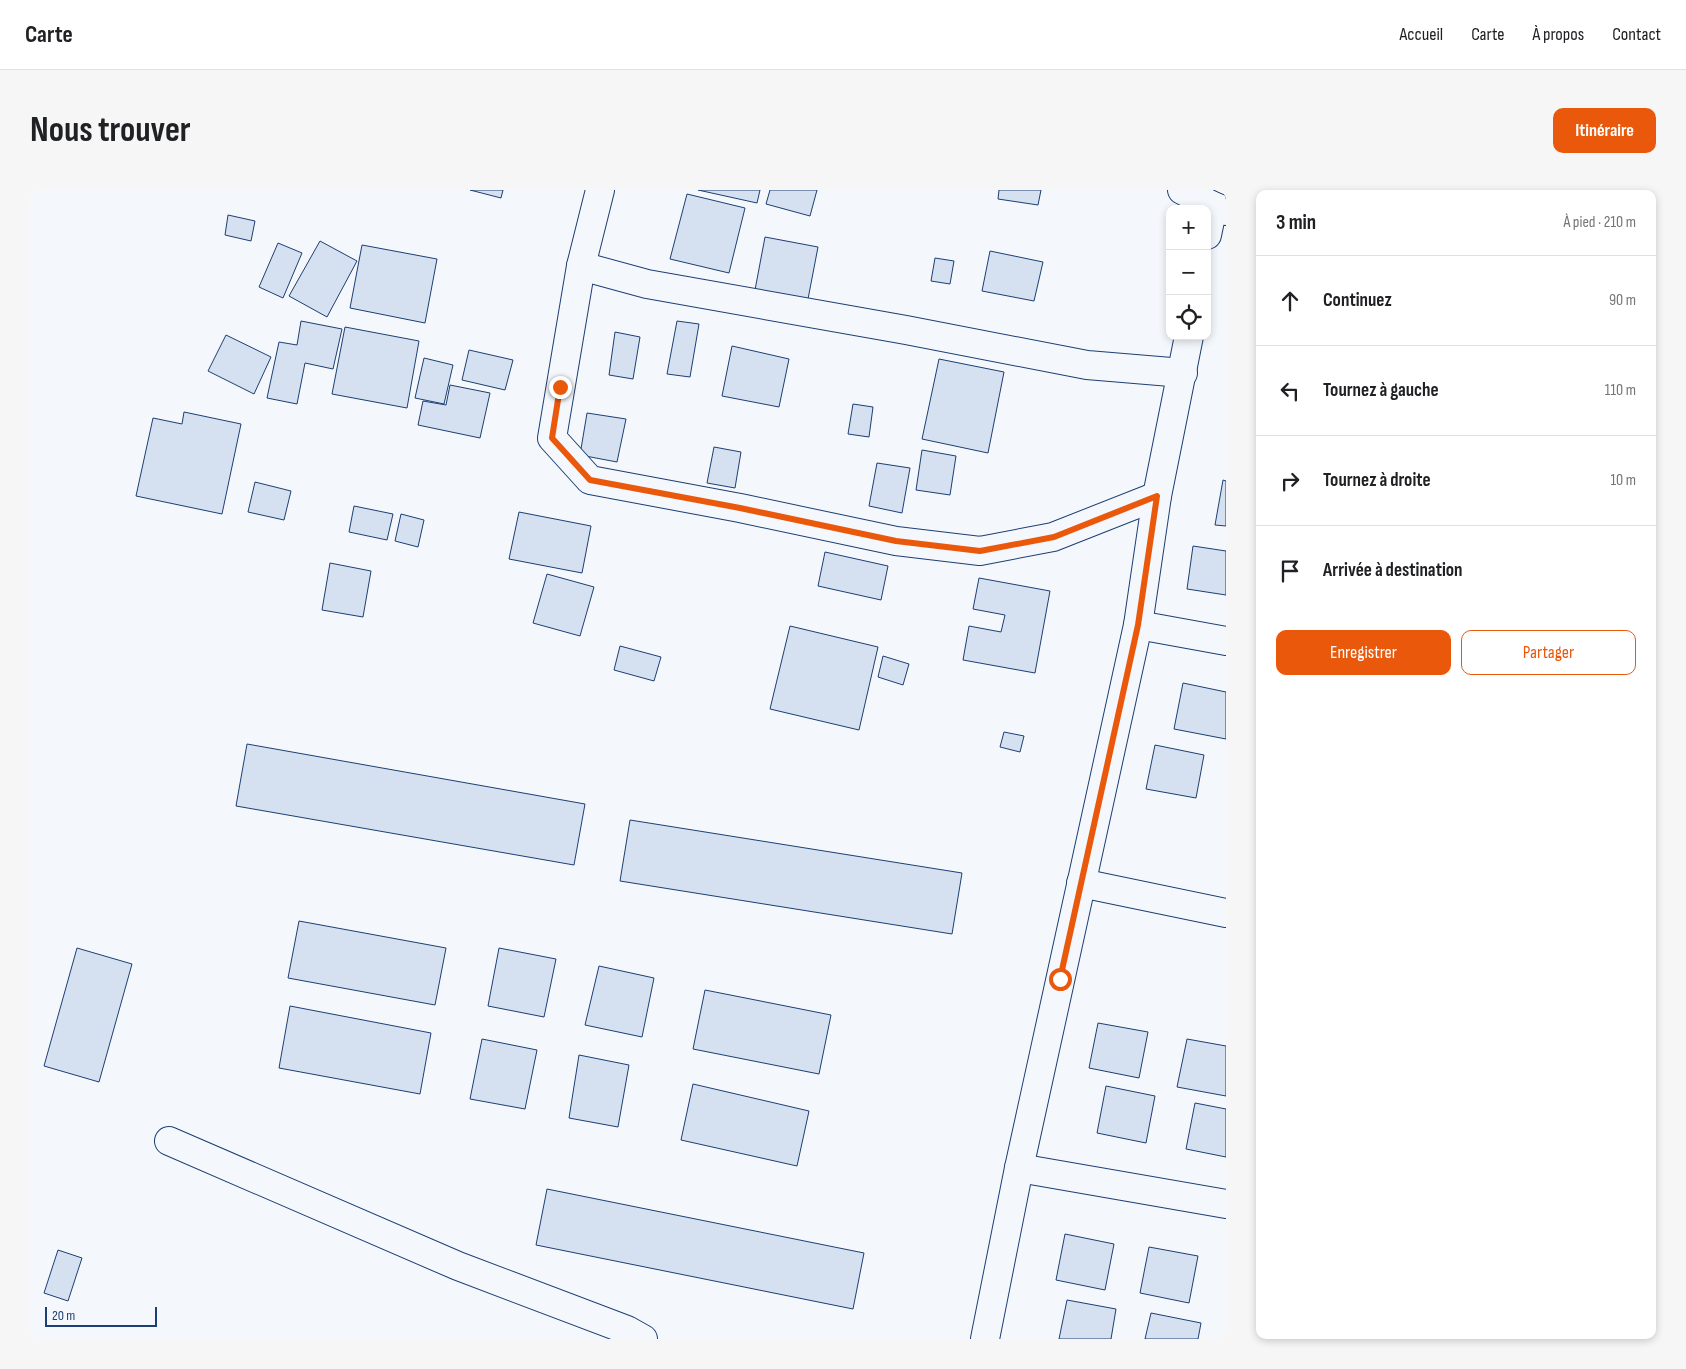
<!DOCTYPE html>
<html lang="fr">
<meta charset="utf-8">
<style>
:root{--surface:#fff;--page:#f6f6f6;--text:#202124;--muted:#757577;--line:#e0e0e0;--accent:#ea580c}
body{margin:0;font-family:"Sofia Sans Condensed",sans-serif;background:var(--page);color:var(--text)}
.controls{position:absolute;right:15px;top:15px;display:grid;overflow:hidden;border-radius:10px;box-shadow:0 2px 8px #0003}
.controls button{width:45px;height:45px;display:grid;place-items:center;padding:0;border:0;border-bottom:1px solid var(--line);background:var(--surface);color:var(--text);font:25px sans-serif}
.scale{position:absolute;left:15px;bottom:12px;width:112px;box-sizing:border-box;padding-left:5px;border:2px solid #1d3f73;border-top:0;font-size:14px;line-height:18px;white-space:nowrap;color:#1d3f73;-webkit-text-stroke:4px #f4f7fb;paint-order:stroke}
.stop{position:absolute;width:15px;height:15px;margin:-11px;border:4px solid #ea580c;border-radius:50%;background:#fff}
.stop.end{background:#ea580c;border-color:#fff;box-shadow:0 1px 5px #0008}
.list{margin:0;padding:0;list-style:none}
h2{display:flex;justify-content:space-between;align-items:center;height:65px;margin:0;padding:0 20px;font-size:21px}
h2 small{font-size:16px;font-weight:400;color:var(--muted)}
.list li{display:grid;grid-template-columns:32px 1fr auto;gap:15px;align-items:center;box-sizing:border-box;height:90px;padding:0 20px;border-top:1px solid var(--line)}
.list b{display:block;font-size:19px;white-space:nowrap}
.list em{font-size:16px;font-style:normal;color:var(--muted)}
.actions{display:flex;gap:10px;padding:15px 20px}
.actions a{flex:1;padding:11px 0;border:1px solid var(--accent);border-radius:10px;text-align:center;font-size:18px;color:var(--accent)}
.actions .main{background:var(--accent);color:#fff}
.icon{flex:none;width:28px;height:28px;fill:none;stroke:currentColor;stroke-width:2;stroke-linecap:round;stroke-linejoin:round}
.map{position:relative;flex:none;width:1196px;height:1149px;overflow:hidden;border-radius:10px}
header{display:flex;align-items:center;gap:30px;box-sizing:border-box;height:70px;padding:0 25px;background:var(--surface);border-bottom:1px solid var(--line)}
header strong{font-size:24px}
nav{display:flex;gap:28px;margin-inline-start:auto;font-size:18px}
.intro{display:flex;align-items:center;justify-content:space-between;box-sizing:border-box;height:120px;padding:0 30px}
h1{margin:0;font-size:35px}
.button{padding:12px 22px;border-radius:10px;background:var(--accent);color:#fff;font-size:18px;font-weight:700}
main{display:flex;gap:30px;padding:0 30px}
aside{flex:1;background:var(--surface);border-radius:10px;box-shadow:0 2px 8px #0003}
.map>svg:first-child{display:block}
.building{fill:#d5e0f0;stroke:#1d3f73}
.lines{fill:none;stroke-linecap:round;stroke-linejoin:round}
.minor-casing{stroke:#1d3f73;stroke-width:30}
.minor{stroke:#f4f7fb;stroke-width:28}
.route{stroke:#ea580c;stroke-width:6}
</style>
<header>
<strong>Carte</strong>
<nav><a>Accueil</a><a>Carte</a><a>À propos</a><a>Contact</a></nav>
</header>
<div class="intro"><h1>Nous trouver</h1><a class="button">Itinéraire</a></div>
<main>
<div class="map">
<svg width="1196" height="1149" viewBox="0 0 1196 1149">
<rect width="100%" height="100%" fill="#f4f7fb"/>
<g class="building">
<path d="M440,0H473L471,8Z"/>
<path d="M668,0H730L727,13Z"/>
<path d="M740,0H787L780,26L736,14Z"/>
<path d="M969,0H1011L1008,15L968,9Z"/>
<path d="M657,4L715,18L699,83L640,69Z"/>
<path d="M198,25L225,31L221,51L195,45Z"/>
<path d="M735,47L788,57L778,109L725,100Z"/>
<path d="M290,51L327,71L297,127L259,106Z"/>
<path d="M248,53L272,63L253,108L229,97Z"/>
<path d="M332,55L407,69L395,133L320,118Z"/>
<path d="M960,61L1013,72L1004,111L952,101Z"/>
<path d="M905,68L924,71L920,94L901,91Z"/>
<path d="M271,131L312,139L303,179L275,173L267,214L237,208L249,152L267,155Z"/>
<path d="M647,131L669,134L660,187L637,184Z"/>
<path d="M315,137L389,151L377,218L302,204Z"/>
<path d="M585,142L610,147L603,189L579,185Z"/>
<path d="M196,145L241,167L224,204L178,181Z"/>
<path d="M702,156L759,169L749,217L692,206Z"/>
<path d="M439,160L483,170L475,200L432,190Z"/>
<path d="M394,168L423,175L414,214L385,208Z"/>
<path d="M909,169L974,182L958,263L892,249Z"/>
<path d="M420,195L460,203L450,248L388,235L393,211L416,215Z"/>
<path d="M823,214L843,217L839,247L818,244Z"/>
<path d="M154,222L211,234L192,324L106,306L123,228L152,234Z"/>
<path d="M557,223L596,229L587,272L550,265Z"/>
<path d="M684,257L711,262L705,298L677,293Z"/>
<path d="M892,260L926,266L920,305L886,300Z"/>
<path d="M847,273L880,278L872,323L839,316Z"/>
<path d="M1193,290L1196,291V336L1185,335Z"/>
<path d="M225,292L261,301L254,330L218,322Z"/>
<path d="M324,316L363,324L357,350L319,342Z"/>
<path d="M489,322L561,336L552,383L479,369Z"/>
<path d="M371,324L394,330L388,357L365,351Z"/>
<path d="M1163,356L1196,361V405L1157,399Z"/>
<path d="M795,362L858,376L851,410L788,396Z"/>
<path d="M300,373L341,381L333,427L292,420Z"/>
<path d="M517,384L564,397L550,446L503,433Z"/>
<path d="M949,388L1020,401L1005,483L933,470L939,436L971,442L975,425L943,419Z"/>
<path d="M760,436L848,457L829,540L740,519Z"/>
<path d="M590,456L631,467L624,491L584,480Z"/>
<path d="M853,466L879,474L873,495L848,487Z"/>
<path d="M1153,493L1196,502V549L1144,539Z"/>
<path d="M974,542L994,546L990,562L970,557Z"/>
<path d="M217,554L555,614L544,675L206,616Z"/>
<path d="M1125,555L1174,565L1166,608L1116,599Z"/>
<path d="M600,630L932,683L922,744L590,691Z"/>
<path d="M269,731L416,758L405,815L258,788Z"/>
<path d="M47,758L102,774L69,892L14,876Z"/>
<path d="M469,758L526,769L514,827L458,816Z"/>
<path d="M569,776L624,788L612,847L555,835Z"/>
<path d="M675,800L801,825L789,884L663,859Z"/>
<path d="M260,816L401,843L390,904L249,878Z"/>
<path d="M1068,833L1118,842L1109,888L1059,878Z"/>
<path d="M452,849L507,860L495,919L440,909Z"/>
<path d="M1157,849L1196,856V906L1147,897Z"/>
<path d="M549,865L599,875L588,937L539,928Z"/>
<path d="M663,894L779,921L767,976L651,950Z"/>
<path d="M1076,896L1125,906L1116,953L1067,943Z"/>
<path d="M1165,913L1196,919V967L1156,959Z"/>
<path d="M517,999L834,1063L823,1119L506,1055Z"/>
<path d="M1035,1044L1084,1054L1075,1100L1026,1090Z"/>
<path d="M1119,1057L1168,1066L1159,1113L1110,1103Z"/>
<path d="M28,1060L52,1068L38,1111L14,1103Z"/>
<path d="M1037,1110L1086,1119L1081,1149H1029Z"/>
<path d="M1121,1123L1171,1133L1168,1149H1115Z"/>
</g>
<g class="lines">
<g class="minor-casing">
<g id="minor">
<path d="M570,0L551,76L522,248L560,290L710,318L866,351L950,361L1023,347L1127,306"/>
<path d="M1152,0L1183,16"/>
<path d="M1177,45L1183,16L1196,21"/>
<path d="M551,76L617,94L876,140L1057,175L1153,183"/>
<path d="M1108,435L1196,451"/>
<path d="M1051,693L1196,723"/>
<path d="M139,951L428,1076L597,1140L613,1149"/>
<path d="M989,978L1196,1014"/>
<path d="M955,1149L989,978L1108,435L1127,306L1159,146"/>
</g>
</g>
<use href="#minor" class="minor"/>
</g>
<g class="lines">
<path class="route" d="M530,197L522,248L560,290L710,318L866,351L950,361L1024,347L1127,306L1108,435L1030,789"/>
</g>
</svg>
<div class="controls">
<button>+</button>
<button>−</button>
<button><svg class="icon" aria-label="locate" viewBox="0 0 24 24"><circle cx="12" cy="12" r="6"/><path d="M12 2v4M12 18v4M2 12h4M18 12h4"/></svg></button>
</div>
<div class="scale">20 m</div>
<div class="stop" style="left:1030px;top:789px"></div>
<div class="stop end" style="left:530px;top:197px"></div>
</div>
<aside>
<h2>3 min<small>À pied · 210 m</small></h2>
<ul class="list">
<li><svg class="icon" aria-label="ahead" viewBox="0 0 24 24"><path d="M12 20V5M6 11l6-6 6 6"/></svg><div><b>Continuez</b></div><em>90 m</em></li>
<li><svg class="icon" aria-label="left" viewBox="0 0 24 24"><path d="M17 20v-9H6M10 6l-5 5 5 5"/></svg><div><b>Tournez à gauche</b></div><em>110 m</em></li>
<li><svg class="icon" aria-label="right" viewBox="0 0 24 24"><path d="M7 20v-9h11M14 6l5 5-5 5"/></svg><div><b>Tournez à droite</b></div><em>10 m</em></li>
<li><svg class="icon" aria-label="arrive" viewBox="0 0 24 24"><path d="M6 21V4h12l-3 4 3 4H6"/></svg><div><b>Arrivée à destination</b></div></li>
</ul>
<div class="actions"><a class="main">Enregistrer</a><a>Partager</a></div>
</aside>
</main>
